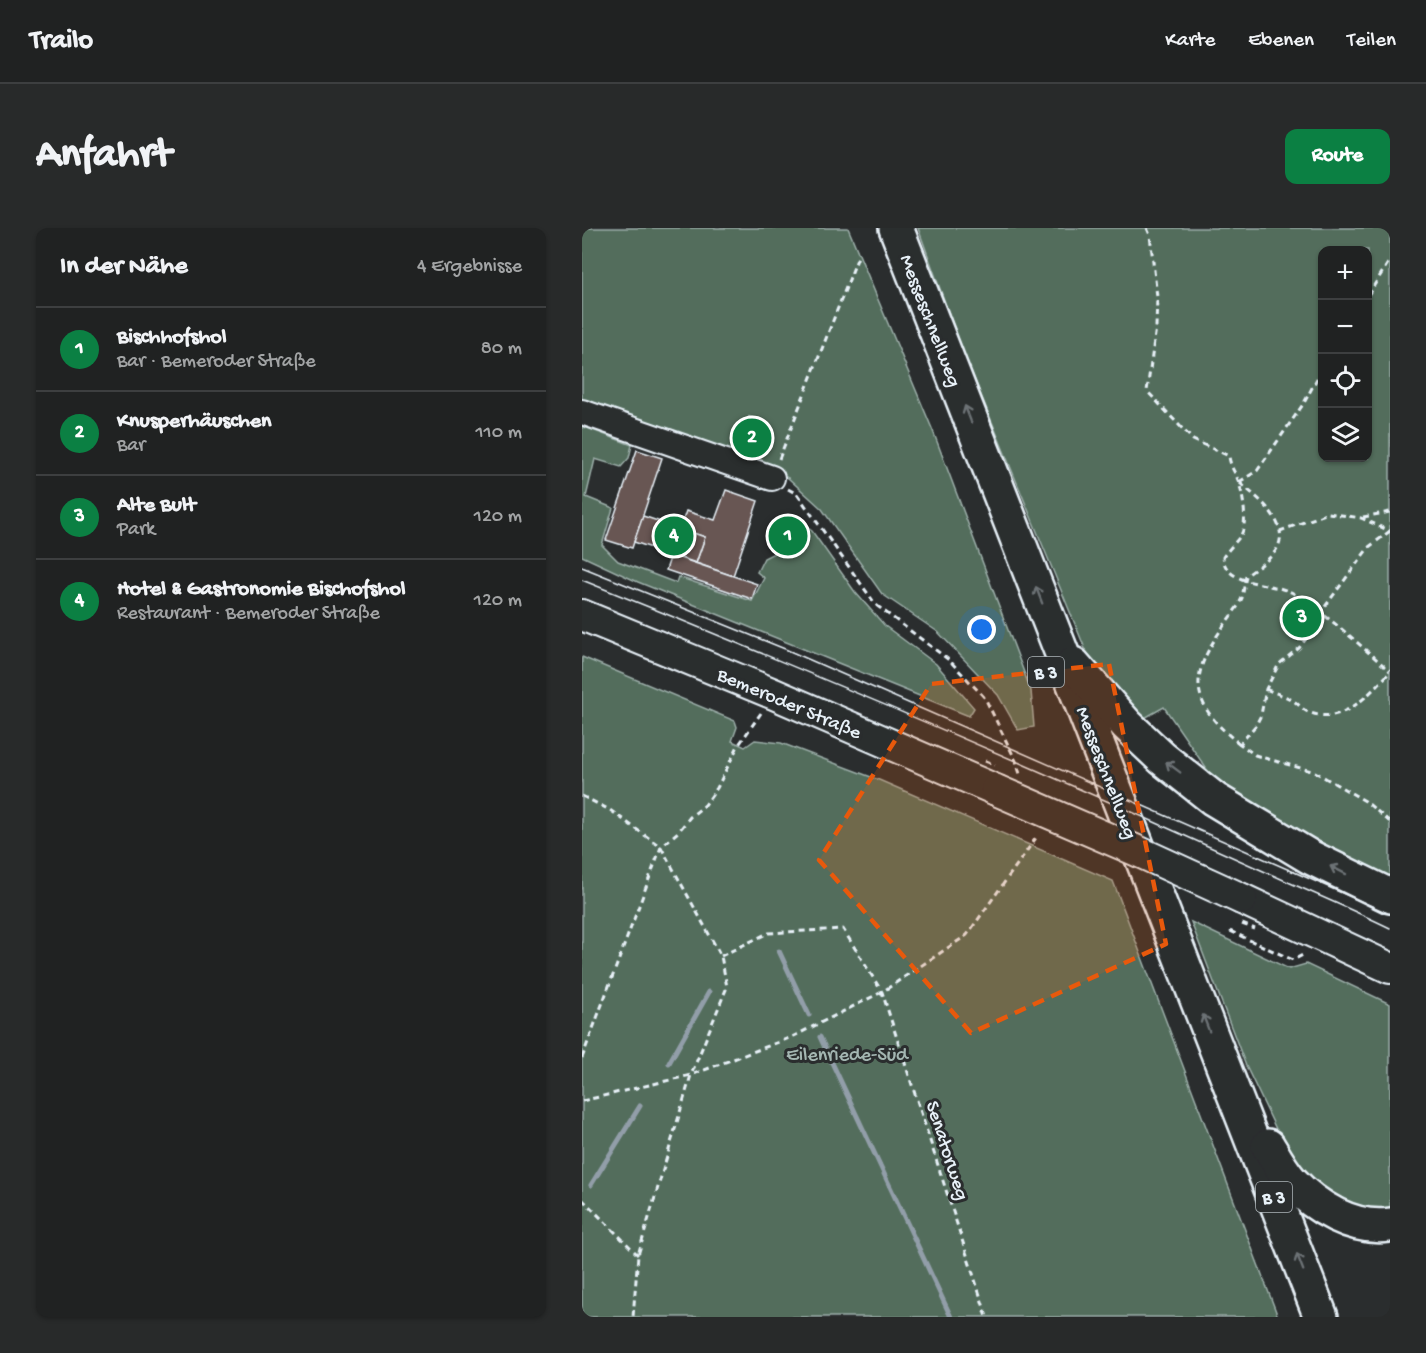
<!DOCTYPE html>
<html lang="de">
<meta charset="utf-8">
<style>
:root{--surface:#202222;--page:#282a2a;--text:#f1f3f6;--muted:#a2a4a5;--line:#3d3f40;--accent:#0b8043}
body{margin:0;font-family:"Gochi Hand",sans-serif;background:var(--page);color:var(--text)}
.controls{position:absolute;right:18px;top:18px;display:grid;overflow:hidden;border-radius:12px;box-shadow:0 2px 4px #0004}
.controls button{width:54px;height:54px;display:grid;place-items:center;padding:0;border:0;border-bottom:2px solid var(--line);background:var(--surface);color:var(--text);font:30px sans-serif}
.you{position:absolute;left:400px;top:402px;width:21px;height:21px;margin:-15px;border:4px solid #fff;border-radius:50%;background:#1a73e8;box-shadow:0 0 0 9px #1a73e833}
.badge{display:grid;place-items:center;width:39px;height:39px;border-radius:50%;background:var(--accent);color:#fff;font-size:20px;font-weight:700}
.pin{position:absolute;translate:-50% -50%;border:3px solid #fff;box-shadow:0 2px 6px #0006}
.list{margin:0;padding:0;list-style:none}
h2{display:flex;justify-content:space-between;align-items:center;height:78px;margin:0;padding:0 24px;font-size:26px}
h2 small{font-size:20px;font-weight:400;color:var(--muted)}
.list li{display:grid;grid-template-columns:39px 1fr auto;gap:18px;align-items:center;box-sizing:border-box;height:84px;padding:0 24px;border-top:2px solid var(--line)}
.list b{display:block;font-size:22px;white-space:nowrap}
.list p{margin:0;font-size:20px;white-space:nowrap;color:var(--muted)}
.list em{font-size:20px;font-style:normal;color:var(--muted)}
.icon{flex:none;width:33px;height:33px;fill:none;stroke:currentColor;stroke-width:2;stroke-linecap:round;stroke-linejoin:round}
.map{position:relative;flex:none;width:808px;height:1089px;overflow:hidden;border-radius:12px}
header{display:flex;align-items:center;gap:36px;box-sizing:border-box;height:84px;padding:0 30px;background:var(--surface);border-bottom:2px solid var(--line)}
header strong{font-size:28px}
nav{display:flex;gap:33px;margin-inline-start:auto;font-size:21px}
.intro{display:flex;align-items:center;justify-content:space-between;box-sizing:border-box;height:144px;padding:0 36px}
h1{margin:0;font-size:42px}
.button{padding:15px 27px;border-radius:12px;background:var(--accent);color:#fff;font-size:21px;font-weight:700}
main{display:flex;gap:36px;padding:0 36px}
aside{flex:1;background:var(--surface);border-radius:12px;box-shadow:0 2px 4px #0004}
.map>svg:first-child{display:block}
.green{fill:#526d5c;stroke:#9dafaa;stroke-width:1.5;fill-rule:evenodd}
.lines{fill:none;stroke-linecap:round;stroke-linejoin:round}
.stream{stroke:#929ea9;stroke-width:5}
.building{fill:#685653;stroke:#e8f1f8;stroke-width:1.5}
.minor-casing{stroke:#e8f1f8;stroke-width:28}
.major-casing{stroke:#e8f1f8;stroke-width:34}
.highway-casing{stroke:#e8f1f8;stroke-width:38}
.path{stroke:#e8f1f8;stroke-width:3;stroke-dasharray:6 4.5;stroke-linecap:butt}
.minor{stroke:#2a2d2e;stroke-width:24}
.major{stroke:#2a2d2e;stroke-width:30}
.highway{stroke:#2a2d2e;stroke-width:33}
.tram{stroke:#e8f1f8;stroke-width:1.5}
.major-bridge-casing{stroke:#e8f1f8;stroke-width:34;stroke-linecap:butt}
.path-bridge{stroke:#e8f1f8;stroke-width:3;stroke-dasharray:6 4.5;stroke-linecap:butt}
.major-bridge{stroke:#2a2d2e;stroke-width:30}
.oneway{stroke:#6c7275}
.marked{fill:#e8590c;fill-opacity:0.2;stroke:#e8590c;stroke-width:4.5;stroke-dasharray:12 8;stroke-linejoin:round}
.labels{text-anchor:middle;stroke-width:6;stroke-linejoin:round;paint-order:stroke}
.shield{fill:#2a2d2e;stroke:#afb6bb;stroke-width:1.5}
.shield-label{font-size:18px;font-weight:bold;fill:#e8f1f8}
.street-label{font-size:20px;fill:#e8f1f8;stroke:#2a2d2e}
.park-label{font-size:20px;fill:#a4b6b2;stroke:#2a2d2e}
</style>
<header>
<strong>Trailo</strong>
<nav><a>Karte</a><a>Ebenen</a><a>Teilen</a></nav>
</header>
<div class="intro"><h1>Anfahrt</h1><a class="button">Route</a></div>
<main>
<aside>
<h2>In der Nähe<small>4 Ergebnisse</small></h2>
<ul class="list">
<li><span class="badge">1</span><div><b>Bischhofshol</b><p>Bar · Bemeroder Straße</p></div><em>80 m</em></li>
<li><span class="badge">2</span><div><b>Knusperhäuschen</b><p>Bar</p></div><em>110 m</em></li>
<li><span class="badge">3</span><div><b>Alte Bult</b><p>Park</p></div><em>120 m</em></li>
<li><span class="badge">4</span><div><b>Hotel &amp; Gastronomie Bischofshol</b><p>Restaurant · Bemeroder Straße</p></div><em>120 m</em></li>
</ul>
</aside>
<div class="map">
<svg width="808" height="1089" viewBox="0 0 808 1089">
<rect width="100%" height="100%" fill="#2a2d2e"/>
<filter id="ink" filterUnits="userSpaceOnUse"><feTurbulence type="fractalNoise" baseFrequency=".0167" numOctaves="2"/><feDisplacementMap in="SourceGraphic" scale="12" xChannelSelector="R" yChannelSelector="G"/><feConvolveMatrix kernelMatrix="1 2 1 2 8 2 1 2 1" color-interpolation-filters="sRGB"/></filter>
<g filter="url(#ink)">
<g class="green">
<path d="M0,0H266L351,203L449,463L452,499L436,502L416,467L356,404L300,366L240,281L206,250L177,237L0,178Z"/>
<path d="M336,0H808V654L777,639L637,559L582,479L559,492L524,451L504,423L378,116ZM740,22H786V230H740Z"/>
<path d="M0,198L50,217L47,230L39,239L13,231L4,269L31,280L20,317L36,333L94,355L96,349L170,373L182,350L175,344L182,330L200,321V303L218,294L230,303L273,364L303,398L354,436L392,480L387,488L56,354L0,328Z"/>
<path d="M0,429L153,493L155,499L150,513L163,519L173,512L199,515L297,552L531,653L696,1089H0Z"/>
<path d="M609,694L707,741L724,736L808,776V988L781,987L715,945L664,838Z"/>
</g>
<g class="lines">
<g class="stream">
<path d="M197,723L227,787"/>
<path d="M238,809L369,1089"/>
<path d="M87,835L127,764"/>
<path d="M9,957L58,878"/>
</g>
</g>
<g class="building">
<path d="M167,189L184,195L172,232L155,226Z"/>
<path d="M55,222L80,230L50,320L24,312Z"/>
<path d="M144,262L176,273L151,348L114,335L123,309L98,301L104,283L133,292Z"/>
<path d="M61,288L123,309L114,335L52,314Z"/>
<path d="M89,327L175,356L170,371L84,342Z"/>
</g>
<g class="lines">
<g class="minor-casing">
<path id="minor" d="M0,184L190,250"/>
</g>
<g class="major-casing">
<g id="major">
<path d="M0,387L192,466L414,562"/>
<path d="M660,671L808,740"/>
</g>
</g>
<g class="highway-casing">
<g id="highway">
<path d="M314,0L739,1089"/>
<path d="M491,436L545,497L580,530L632,571L728,629L808,668"/>
<path d="M686,918C693,930 700,943 709,953C734,980 771,1002 808,997"/>
</g>
</g>
<g class="path">
<path d="M565,0L568,7L575,69L574,99L565,163L611,212L647,228C648,239 654,245 657,255C661,268 666,294 659,307C654,314 646,322 641,329C643,357 685,354 706,363C713,365 719,371 725,375C755,395 781,420 808,443"/>
<path d="M786,67L808,32"/>
<path d="M197,231L277,26"/>
<path d="M657,254L675,243L722,175L740,141"/>
<path d="M658,255C674,269 693,282 698,303L746,285L779,290L808,303"/>
<path d="M206,261L215,266L294,377L367,432L403,470L434,533L438,546"/>
<path d="M781,289L808,284"/>
<path d="M808,303L787,319L739,384L723,412L717,420L697,436L684,461L679,487L674,497L658,516L673,527L686,531L733,544L783,573L808,594"/>
<path d="M684,461C692,465 702,467 710,472C717,476 721,483 729,485C762,497 788,465 808,444"/>
<path d="M658,516C593,466 615,434 656,378L660,370L664,348C679,336 702,325 698,303"/>
<path d="M0,568L28,582L79,619L139,728L145,759L109,847L56,1027L51,1089"/>
<path d="M648,703L711,732L721,727"/>
<path d="M139,728L186,705L261,701L300,764L405,1089"/>
<path d="M0,830L79,619L97,603L108,589L123,577L135,560L156,518L179,485"/>
<path d="M0,873L109,847L210,809L300,764L385,707L456,607"/>
<path d="M0,971L56,1027"/>
</g>
<use href="#minor" class="minor"/>
<use href="#major" class="major"/>
<use href="#highway" class="highway"/>
<g class="tram">
<path d="M0,339L203,421L808,686"/>
<path d="M0,352C232,445 461,543 688,646C728,664 769,681 808,700"/>
</g>
<g class="major-bridge-casing">
<path id="major-bridge" d="M414,562L553,622L660,671"/>
</g>
<g class="path-bridge">
<path d="M403,533L413,537"/>
<path d="M660,696L673,701"/>
</g>
<use href="#major-bridge" class="major-bridge"/>
</g>
<defs><path id="oneway-shaft" d="M-6 0H5M1.5-3L5.5 0L1.5 3" fill="none" stroke-width="1.6" stroke-linecap="round" stroke-linejoin="round" transform="scale(1.5)"/></defs>
<g class="oneway">
<use href="#oneway-shaft" transform="translate(386 186) rotate(-111)"/>
<use href="#oneway-shaft" transform="translate(457 367) rotate(-111)"/>
<use href="#oneway-shaft" transform="translate(591 539) rotate(-143)"/>
<use href="#oneway-shaft" transform="translate(756 642) rotate(-153)"/>
<use href="#oneway-shaft" transform="translate(624 795) rotate(-111)"/>
<use href="#oneway-shaft" transform="translate(718 1034) rotate(-111)"/>
</g>
</g>
<path class="marked" d="M527,436L584,716L389,805L237,632L349,456Z"/>
<g class="labels">
<g class="shield">
<rect x="446" y="429" width="36" height="30" rx="4.5"/>
<rect x="674" y="954" width="36" height="30" rx="4.5"/>
</g>
<g class="shield-label">
<text x="464" y="450">B 3</text>
<text x="692" y="975">B 3</text>
</g>
<g class="street-label">
<text transform="translate(350 92) rotate(69)" y="7">Messeschnellweg</text>
<text transform="translate(208 474) rotate(23)" y="7">Bemeroder Straße</text>
<text transform="translate(526 544) rotate(69)" y="7">Messeschnellweg</text>
<text transform="translate(367 922) rotate(72)" y="7">Senatorweg</text>
</g>
<g class="park-label">
<text x="265" y="832">Eilenriede-Süd</text>
</g>
</g>
</svg>
<div class="controls">
<button>+</button>
<button>−</button>
<button><svg class="icon" aria-label="locate" viewBox="0 0 24 24"><circle cx="12" cy="12" r="6"/><path d="M12 2v4M12 18v4M2 12h4M18 12h4"/></svg></button>
<button><svg class="icon" aria-label="layers" viewBox="0 0 24 24"><path d="M12 4l9 5-9 5-9-5zM3 14l9 5 9-5"/></svg></button>
</div>
<div class="you"></div>
<div class="pin badge" style="left:206px;top:308px">1</div>
<div class="pin badge" style="left:170px;top:210px">2</div>
<div class="pin badge" style="left:720px;top:390px">3</div>
<div class="pin badge" style="left:92px;top:308px">4</div>
</div>
</main>
